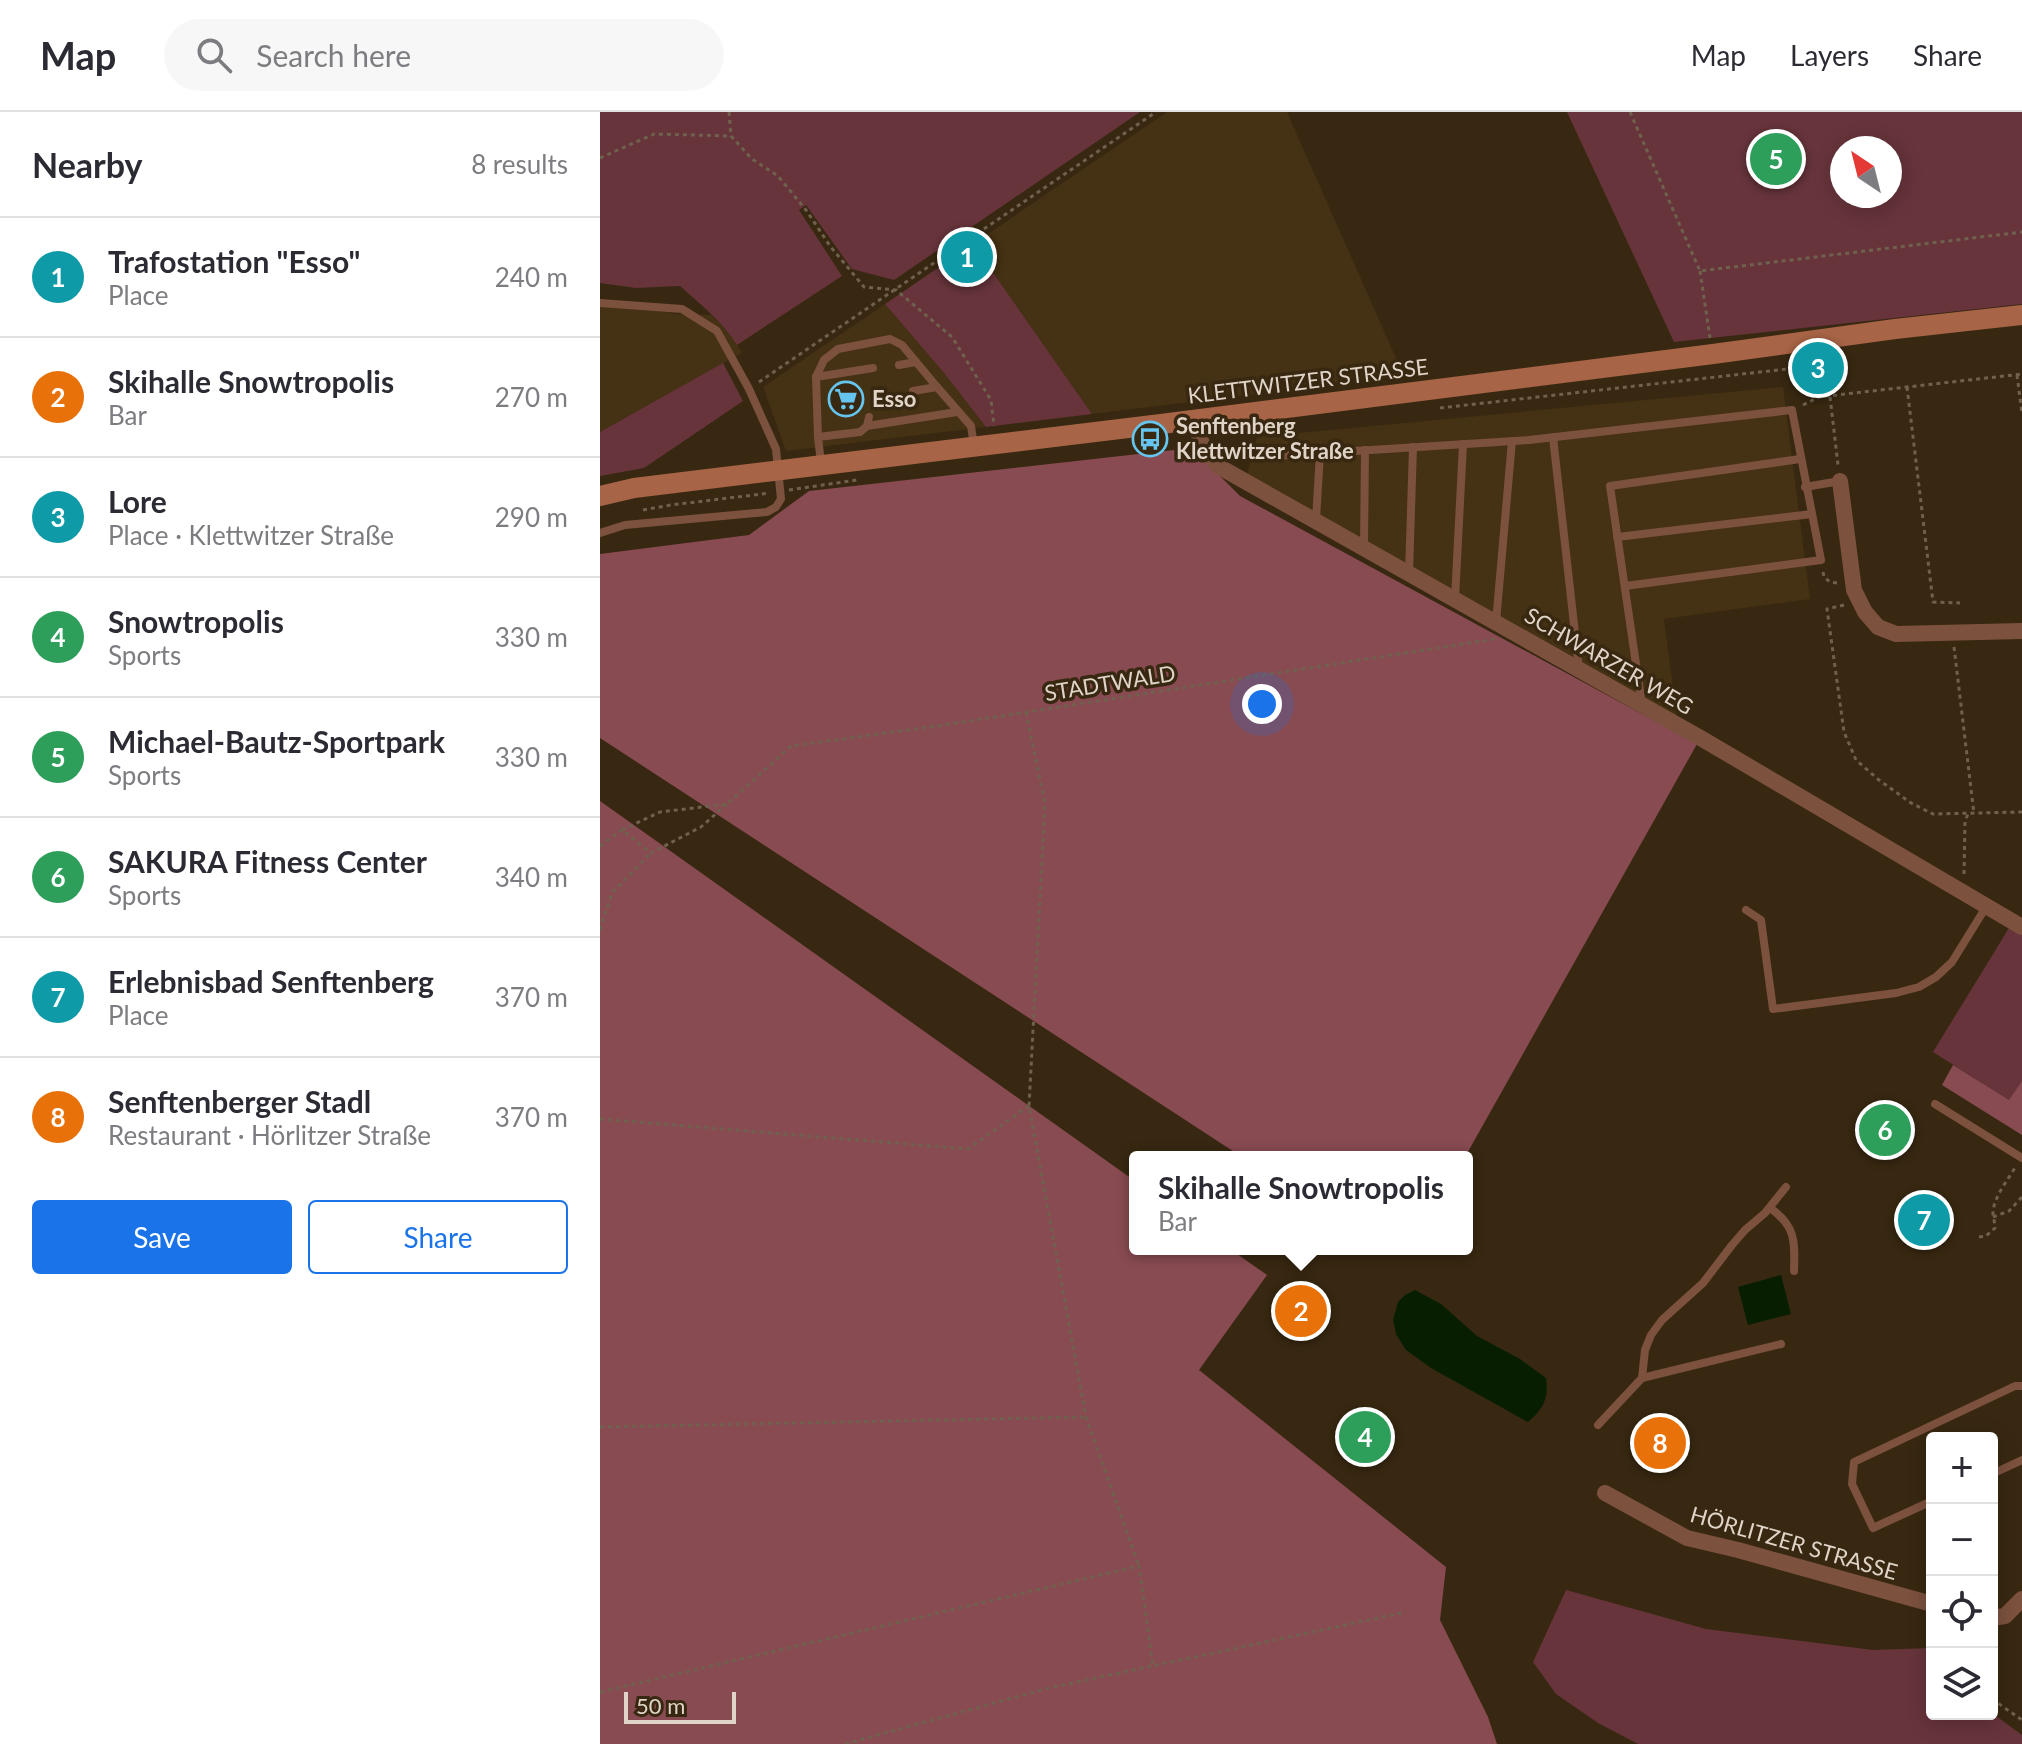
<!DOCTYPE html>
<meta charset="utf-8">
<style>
:root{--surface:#fff;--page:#f7f7f7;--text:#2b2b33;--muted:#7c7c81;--line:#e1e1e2;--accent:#1a73e8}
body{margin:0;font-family:Lato,sans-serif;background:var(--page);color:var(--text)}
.controls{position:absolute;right:24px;bottom:24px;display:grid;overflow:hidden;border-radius:8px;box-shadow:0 4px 20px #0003}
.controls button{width:72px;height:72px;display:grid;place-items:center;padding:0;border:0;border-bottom:2px solid var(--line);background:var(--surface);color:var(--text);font:40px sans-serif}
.compass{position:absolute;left:1230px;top:24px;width:72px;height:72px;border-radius:50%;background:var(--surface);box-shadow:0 4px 20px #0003;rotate:325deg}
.scale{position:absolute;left:24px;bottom:20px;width:112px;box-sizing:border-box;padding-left:8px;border:4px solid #dfd4c7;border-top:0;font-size:22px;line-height:28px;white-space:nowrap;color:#dfd4c7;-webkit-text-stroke:6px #382811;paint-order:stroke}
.you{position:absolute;left:662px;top:592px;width:28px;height:28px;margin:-20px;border:6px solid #fff;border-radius:50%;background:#1a73e8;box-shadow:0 0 0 12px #1a73e833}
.badge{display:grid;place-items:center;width:52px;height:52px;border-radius:50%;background:var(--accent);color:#fff;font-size:26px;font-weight:700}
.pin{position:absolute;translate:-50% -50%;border:4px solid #fff;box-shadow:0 2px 8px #0006}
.popup{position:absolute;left:529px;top:1039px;width:344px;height:104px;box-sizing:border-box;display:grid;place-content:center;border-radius:8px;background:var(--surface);filter:drop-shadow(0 2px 6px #0005);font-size:26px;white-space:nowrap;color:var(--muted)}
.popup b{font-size:30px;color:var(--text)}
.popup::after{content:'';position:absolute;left:50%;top:100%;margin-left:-16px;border:16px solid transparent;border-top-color:var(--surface)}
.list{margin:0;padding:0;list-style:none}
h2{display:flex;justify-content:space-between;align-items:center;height:104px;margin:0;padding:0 32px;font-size:34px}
h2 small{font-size:26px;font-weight:400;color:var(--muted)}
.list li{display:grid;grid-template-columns:52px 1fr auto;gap:24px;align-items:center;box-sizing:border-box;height:120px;padding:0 32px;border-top:2px solid var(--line)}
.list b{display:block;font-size:30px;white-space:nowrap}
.list p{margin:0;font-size:26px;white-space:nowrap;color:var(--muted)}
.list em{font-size:26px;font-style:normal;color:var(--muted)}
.actions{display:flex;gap:16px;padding:24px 32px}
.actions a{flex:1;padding:18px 0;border:2px solid var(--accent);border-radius:8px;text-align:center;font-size:28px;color:var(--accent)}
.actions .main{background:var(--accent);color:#fff}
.icon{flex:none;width:44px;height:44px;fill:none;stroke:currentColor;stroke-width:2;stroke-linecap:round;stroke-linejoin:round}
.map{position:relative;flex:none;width:1422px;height:1632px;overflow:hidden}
header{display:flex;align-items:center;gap:48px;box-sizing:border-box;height:112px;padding:0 40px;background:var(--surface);border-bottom:2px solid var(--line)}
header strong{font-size:38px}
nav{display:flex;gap:44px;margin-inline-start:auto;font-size:28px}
.search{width:560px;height:72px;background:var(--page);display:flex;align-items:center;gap:20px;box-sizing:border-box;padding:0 28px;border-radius:44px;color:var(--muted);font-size:30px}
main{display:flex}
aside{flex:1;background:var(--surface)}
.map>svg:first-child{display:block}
.built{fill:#453113}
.green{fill:#67343b;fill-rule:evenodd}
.forest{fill:#894b52}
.water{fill:#071f00}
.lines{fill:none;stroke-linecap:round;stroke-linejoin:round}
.path{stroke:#6f614d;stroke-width:3;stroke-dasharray:4 4;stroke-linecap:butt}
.lane{stroke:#7c513e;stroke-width:8}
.street{stroke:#7c513e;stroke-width:16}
.secondary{stroke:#a86446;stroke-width:20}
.labels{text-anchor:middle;stroke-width:7;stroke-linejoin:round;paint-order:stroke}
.street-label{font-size:22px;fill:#dfd4c7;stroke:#382811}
.poi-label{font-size:22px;font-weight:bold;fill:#dfd4c7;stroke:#382811;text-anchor:start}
</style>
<header>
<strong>Map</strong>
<div class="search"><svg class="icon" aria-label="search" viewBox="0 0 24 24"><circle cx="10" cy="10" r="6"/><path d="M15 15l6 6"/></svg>Search here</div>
<nav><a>Map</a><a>Layers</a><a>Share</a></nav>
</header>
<main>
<aside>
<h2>Nearby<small>8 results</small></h2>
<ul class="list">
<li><span class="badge" style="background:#0f9aa8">1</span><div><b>Trafostation &quot;Esso&quot;</b><p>Place</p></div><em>240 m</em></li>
<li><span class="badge" style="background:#e8710a">2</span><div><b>Skihalle Snowtropolis</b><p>Bar</p></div><em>270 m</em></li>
<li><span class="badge" style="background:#0f9aa8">3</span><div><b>Lore</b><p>Place · Klettwitzer Straße</p></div><em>290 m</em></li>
<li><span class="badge" style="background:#2e9e5b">4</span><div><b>Snowtropolis</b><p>Sports</p></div><em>330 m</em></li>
<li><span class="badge" style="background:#2e9e5b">5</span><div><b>Michael-Bautz-Sportpark</b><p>Sports</p></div><em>330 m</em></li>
<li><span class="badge" style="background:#2e9e5b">6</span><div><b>SAKURA Fitness Center</b><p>Sports</p></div><em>340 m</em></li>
<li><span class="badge" style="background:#0f9aa8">7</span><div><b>Erlebnisbad Senftenberg</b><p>Place</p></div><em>370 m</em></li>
<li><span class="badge" style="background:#e8710a">8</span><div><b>Senftenberger Stadl</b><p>Restaurant · Hörlitzer Straße</p></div><em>370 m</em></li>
</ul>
<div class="actions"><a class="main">Save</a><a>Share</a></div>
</aside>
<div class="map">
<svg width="1422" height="1632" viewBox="0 0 1422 1632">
<rect width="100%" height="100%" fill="#382811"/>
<g class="built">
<path d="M567,0H687L804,264L492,302L373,132Z"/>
<path d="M0,188L76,202L112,203L131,223L142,241L0,320Z"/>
<path d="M285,192L344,261L386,315L186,339L163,275Z"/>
<path d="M1183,275L1210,487L1064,507L1077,605L647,363L657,325Z"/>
</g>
<g class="green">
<path d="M0,0H540L294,168L252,157L206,93L199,98L242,164L137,233C122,209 100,192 80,174L36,176L0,171Z"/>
<path d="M967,0H1422V192L1074,230ZM1242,36H1290V84H1242Z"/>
<path d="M373,132L492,302L386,315L344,261L285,192Z"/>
<path d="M123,251L143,289L44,356L0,364V320Z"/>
<path d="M1409,816L1422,823V969L1410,989L1333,940Z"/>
<path d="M966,1478L1106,1517L1273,1538L1332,1536V1602L1392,1601L1422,1623V1632H1038L998,1611L956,1582L933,1550Z"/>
</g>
<g class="forest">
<path d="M592,336L640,384L1097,632L865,1045H642L0,626V442L149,423L209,379Z"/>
<path d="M0,689L535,1069V1137H630L667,1163L599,1258L846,1455L840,1508L888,1605L897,1632H0Z"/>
<path d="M1353,953L1409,988L1422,969V1023L1342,973Z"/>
</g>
<g class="water">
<path d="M1181,1163L1191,1202L1148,1213L1138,1175Z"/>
<path d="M815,1178L841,1192L877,1224L920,1247L946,1266C949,1287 943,1297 928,1310L831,1256L806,1238L796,1222L793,1208L798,1190L805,1183Z"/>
</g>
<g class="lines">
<g class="path">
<path d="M129,0L131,24L152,47L178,64L206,98L230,134L264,175L296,178L352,225L391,288L394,314"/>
<path d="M1030,0L1100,159L1422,120"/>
<path d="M0,46L54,22L131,24"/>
<path d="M1100,159L1110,226"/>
<path d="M1417,263L1422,302"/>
<path d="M159,270L556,0"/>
<path d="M1307,275L1333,490L1360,491"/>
<path d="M1230,285L1238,353"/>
<path d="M1203,293L1219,285L1422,262"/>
<path d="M840,296L1187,257L1219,285"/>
<path d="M189,378L257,368"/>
<path d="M43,398L71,393L170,381"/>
<path d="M1223,460L1224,465L1230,470L1237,471"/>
<path d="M1244,493L1227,497L1244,620L1256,648L1279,668L1311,691L1333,702L1422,700"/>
<path d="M1354,535L1374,702"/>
<path d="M426,600L445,692L429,994L486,1305L539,1454"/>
<path d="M127,692L101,715L51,741L22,718L60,700L127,692L191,634L337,614L895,527"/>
<path d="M0,734L22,718"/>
<path d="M1364,762L1365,709L1368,702"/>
<path d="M0,818L12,781L51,741"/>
<path d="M0,1007L368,1037L429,994"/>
<path d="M1393,1105L1409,1099L1422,1085"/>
<path d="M1379,1125L1386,1124L1395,1116C1395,1112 1394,1108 1393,1103C1392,1087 1408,1068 1416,1054"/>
<path d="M0,1315L486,1305"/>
<path d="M0,1580L539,1454L553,1554"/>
<path d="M1392,1587L1422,1608"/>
<path d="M245,1632L449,1576L806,1500"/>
</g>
<g class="lane">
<path d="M0,191L82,197L117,219L149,277L176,337L181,387L176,395L167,400L25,413L0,421"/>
<path d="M299,253L316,250"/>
<path d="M216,265L273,256"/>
<path d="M313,279L337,275L371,314L374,334"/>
<path d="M267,314L357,300"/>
<path d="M218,325L216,265L224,248L238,237L290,227L302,233L337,275"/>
<path d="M953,325L979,557"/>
<path d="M675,344L929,328L1192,298L1221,448L1025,474"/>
<path d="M221,351L218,325L260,320L267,314L269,305"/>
<path d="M1205,375L1240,369"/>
<path d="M716,408L720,341"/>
<path d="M1017,425L1212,402"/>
<path d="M764,436L765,338"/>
<path d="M809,462L813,335"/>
<path d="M855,487L863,332"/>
<path d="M896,510L912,329"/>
<path d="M1042,593L1010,374L1200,347"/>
<path d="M1146,798L1161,808L1173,897L1296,881L1319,875L1336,865L1352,850L1386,795"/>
<path d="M1335,992L1422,1046"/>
<path d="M1170,1096C1196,1114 1195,1130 1194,1159"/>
<path d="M1042,1266L1181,1232"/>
<path d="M998,1313L1042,1266L1045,1238L1051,1223L1062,1208L1103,1171L1132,1133L1145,1118L1165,1101L1186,1075"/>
<path d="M1392,1362L1422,1348"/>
<path d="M1332,1389L1273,1416L1252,1372L1254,1350L1415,1274H1422"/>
</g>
<g class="street">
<path d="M596,307C598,329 604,337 618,354L1104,628L1422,815"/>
<path d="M1240,369L1254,478L1265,500L1278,515L1296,522L1422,519"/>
<path d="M1005,1381L1087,1426L1138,1438L1332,1492"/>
<path d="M1392,1506L1405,1504L1422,1487"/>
</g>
<path class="secondary" d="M0,384L34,376L83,370L561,312L1113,242L1295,217L1422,203"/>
</g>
<defs>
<g id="supermarket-ring" transform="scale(1.8)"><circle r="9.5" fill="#382811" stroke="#65c5ee" stroke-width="1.5"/><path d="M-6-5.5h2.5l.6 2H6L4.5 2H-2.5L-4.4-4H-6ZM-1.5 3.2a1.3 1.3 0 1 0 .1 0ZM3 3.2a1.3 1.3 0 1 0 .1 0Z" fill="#65c5ee"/></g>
<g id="bus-ring" transform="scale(1.8)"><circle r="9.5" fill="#382811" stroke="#65c5ee" stroke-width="1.5"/><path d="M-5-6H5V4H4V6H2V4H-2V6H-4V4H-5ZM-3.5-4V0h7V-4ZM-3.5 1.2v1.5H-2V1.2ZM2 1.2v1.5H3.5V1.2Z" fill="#65c5ee"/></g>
</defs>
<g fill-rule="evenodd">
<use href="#supermarket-ring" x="246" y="287"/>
<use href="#bus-ring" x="550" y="327"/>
</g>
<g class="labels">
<g class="street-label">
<text transform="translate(708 269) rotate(-7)" y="8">KLETTWITZER STRASSE</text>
<text transform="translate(1009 549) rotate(30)" y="8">SCHWARZER WEG</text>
<text transform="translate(510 571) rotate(-9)" y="8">STADTWALD</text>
<text transform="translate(1194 1431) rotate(16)" y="8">HÖRLITZER STRASSE</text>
</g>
<g class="poi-label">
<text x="272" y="295">Esso</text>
<text x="576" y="322">Senftenberg<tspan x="576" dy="25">Klettwitzer Straße</tspan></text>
</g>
</g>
</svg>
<div class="controls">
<button>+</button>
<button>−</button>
<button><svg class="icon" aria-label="locate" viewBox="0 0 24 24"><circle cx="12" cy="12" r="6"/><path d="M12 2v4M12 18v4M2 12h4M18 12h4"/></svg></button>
<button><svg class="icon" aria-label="layers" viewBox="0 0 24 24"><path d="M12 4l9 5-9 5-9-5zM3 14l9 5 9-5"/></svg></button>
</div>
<svg class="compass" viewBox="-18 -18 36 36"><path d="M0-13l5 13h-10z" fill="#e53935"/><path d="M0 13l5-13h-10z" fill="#7c7c81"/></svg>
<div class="scale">50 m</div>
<div class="you"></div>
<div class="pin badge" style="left:367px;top:145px;background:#0f9aa8">1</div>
<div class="pin badge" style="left:701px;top:1199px;background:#e8710a">2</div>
<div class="popup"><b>Skihalle Snowtropolis</b>Bar</div>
<div class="pin badge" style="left:1218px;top:256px;background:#0f9aa8">3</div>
<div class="pin badge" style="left:765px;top:1325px;background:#2e9e5b">4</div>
<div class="pin badge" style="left:1176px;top:47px;background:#2e9e5b">5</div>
<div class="pin badge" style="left:1285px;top:1018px;background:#2e9e5b">6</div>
<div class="pin badge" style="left:1324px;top:1108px;background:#0f9aa8">7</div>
<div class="pin badge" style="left:1060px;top:1331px;background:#e8710a">8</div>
</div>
</main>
